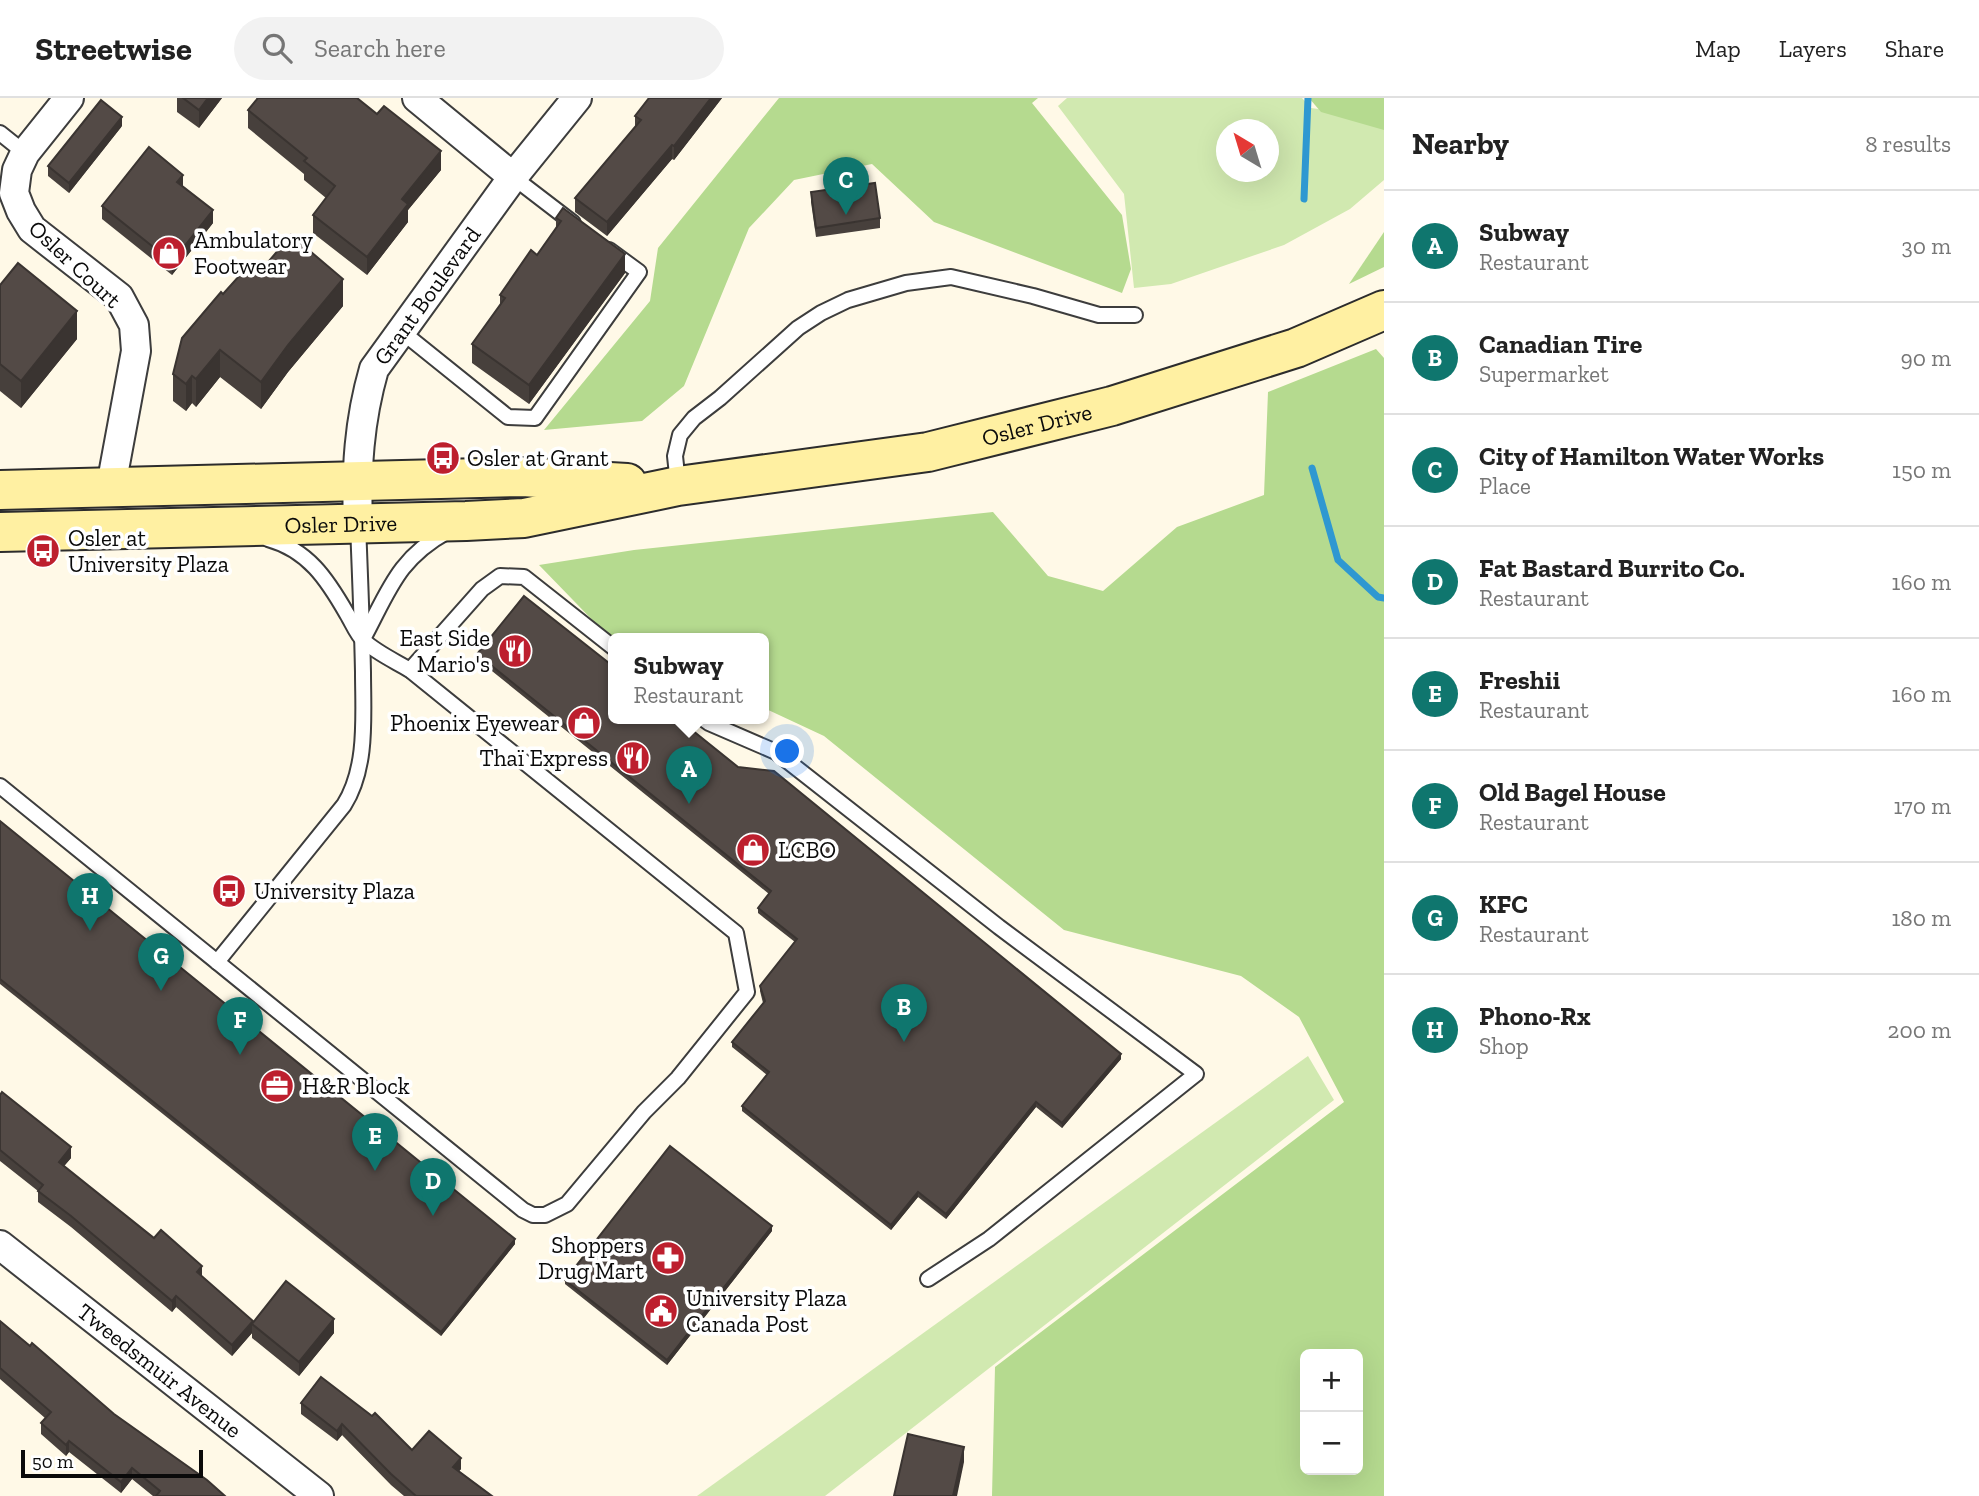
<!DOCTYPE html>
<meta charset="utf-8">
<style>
:root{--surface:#fff;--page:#f2f2f2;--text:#222;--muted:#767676;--line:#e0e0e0;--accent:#0f766e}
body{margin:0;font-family:"Zilla Slab",serif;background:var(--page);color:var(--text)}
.controls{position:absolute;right:21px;bottom:21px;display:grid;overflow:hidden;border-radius:10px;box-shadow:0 7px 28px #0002}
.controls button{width:63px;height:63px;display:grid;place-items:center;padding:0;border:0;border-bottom:2px solid var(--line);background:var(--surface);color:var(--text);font:35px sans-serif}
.compass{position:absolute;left:1216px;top:21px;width:63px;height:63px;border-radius:50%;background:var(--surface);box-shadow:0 7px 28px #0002;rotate:322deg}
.scale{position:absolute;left:21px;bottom:18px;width:182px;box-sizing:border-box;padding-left:7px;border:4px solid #0a0a0a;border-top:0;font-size:19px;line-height:24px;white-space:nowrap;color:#0a0a0a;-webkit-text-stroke:5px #fff;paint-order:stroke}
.you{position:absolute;left:788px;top:654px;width:24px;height:24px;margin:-18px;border:5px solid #fff;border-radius:50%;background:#1a73e8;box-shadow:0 0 0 10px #1a73e833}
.badge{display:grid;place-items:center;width:46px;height:46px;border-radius:50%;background:var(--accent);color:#fff;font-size:23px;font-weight:700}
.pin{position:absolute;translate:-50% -58px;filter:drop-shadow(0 2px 4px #0008)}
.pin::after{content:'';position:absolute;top:37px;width:24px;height:21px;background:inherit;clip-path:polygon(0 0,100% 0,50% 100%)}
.popup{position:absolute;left:608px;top:535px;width:161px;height:91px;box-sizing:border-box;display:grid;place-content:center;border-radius:10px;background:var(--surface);filter:drop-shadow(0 2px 5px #0005);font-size:23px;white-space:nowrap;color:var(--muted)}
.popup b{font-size:26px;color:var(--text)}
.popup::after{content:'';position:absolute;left:50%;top:100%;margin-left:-14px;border:14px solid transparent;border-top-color:var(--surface)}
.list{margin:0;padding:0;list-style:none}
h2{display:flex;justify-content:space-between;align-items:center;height:91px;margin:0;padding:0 28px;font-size:30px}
h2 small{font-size:23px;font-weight:400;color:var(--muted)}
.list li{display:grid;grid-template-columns:46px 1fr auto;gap:21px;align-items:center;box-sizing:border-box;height:112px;padding:0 28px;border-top:2px solid var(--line)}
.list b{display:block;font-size:26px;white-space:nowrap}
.list p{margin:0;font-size:23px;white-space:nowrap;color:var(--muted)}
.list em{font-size:23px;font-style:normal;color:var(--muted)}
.icon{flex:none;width:38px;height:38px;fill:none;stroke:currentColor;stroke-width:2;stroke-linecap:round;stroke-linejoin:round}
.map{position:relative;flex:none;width:1384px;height:1398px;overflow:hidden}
header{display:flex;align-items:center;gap:42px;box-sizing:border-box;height:98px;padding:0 35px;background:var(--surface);border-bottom:2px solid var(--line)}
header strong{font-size:33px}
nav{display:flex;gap:38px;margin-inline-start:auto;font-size:24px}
.search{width:490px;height:63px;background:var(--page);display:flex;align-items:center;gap:18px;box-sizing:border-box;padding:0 24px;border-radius:38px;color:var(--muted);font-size:26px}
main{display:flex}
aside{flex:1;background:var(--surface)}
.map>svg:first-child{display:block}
.green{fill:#d1e9b0;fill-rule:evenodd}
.forest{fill:#b5da8f;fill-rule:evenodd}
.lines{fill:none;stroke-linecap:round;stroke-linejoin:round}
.stream{stroke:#2f98d1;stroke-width:7}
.lane-casing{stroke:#3d3d3d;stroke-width:18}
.street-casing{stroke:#3d3d3d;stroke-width:32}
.secondary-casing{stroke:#2c2c2c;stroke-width:42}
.lane{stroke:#fff;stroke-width:14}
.street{stroke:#fff;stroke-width:28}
.secondary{stroke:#fff0a2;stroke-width:38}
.wall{fill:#47403c}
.shaded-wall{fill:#3a3431}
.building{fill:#534a46;stroke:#3a3431;stroke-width:2}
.labels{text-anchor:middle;stroke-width:7;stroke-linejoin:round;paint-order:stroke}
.poi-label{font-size:23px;fill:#0a0a0a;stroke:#fff;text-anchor:start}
.street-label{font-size:23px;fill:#0a0a0a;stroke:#fff}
</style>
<header>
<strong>Streetwise</strong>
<div class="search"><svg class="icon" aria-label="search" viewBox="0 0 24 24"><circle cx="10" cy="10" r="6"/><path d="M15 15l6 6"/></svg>Search here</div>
<nav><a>Map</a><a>Layers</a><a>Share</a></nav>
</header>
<main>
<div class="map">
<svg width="1384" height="1398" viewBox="0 0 1384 1398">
<rect width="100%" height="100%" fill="#fff9e7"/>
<g class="green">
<path d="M1067,0H1302L1311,10L1384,20V82L1350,111L1284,147L1171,186L1134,190L1124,96L1058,8ZM1226,32H1268V74H1226Z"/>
<path d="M1308,958L1334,1002L825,1398H697Z"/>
</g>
<g class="forest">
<path d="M779,0H1038L1032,5L1122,117L1131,171L1122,195L934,124L872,66L794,82L749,130L684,288L642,323L544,332L650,203L658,150Z"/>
<path d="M1309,0H1384V32L1321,14Z"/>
<path d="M1384,134V169L1349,186Z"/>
<path d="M1376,251L1384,260V1398H992L995,1269L1344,1004L1299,919L1241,878L1064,832L824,638L764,610V540H616L605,535L539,467L634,452L993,414L1048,478L1103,493L1177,429L1264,397L1268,294ZM1305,1256H1358V1372H1305Z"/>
</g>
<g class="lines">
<g class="stream">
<path d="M1304,101L1308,0"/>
<path d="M1312,370L1338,462L1378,499L1384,500"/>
</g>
<g class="lane-casing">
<g id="lane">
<path d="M0,35L25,55"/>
<path d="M513,79L573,125"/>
<path d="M401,233L508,319L535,320L639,174L609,152"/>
<path d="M678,386L675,358L680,337L694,320L720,300L798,230L821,215L848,202L906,185L951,179L1033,198L1099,217H1135"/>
<path d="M363,541C389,493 397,461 448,433"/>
<path d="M410,572L482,491L500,478L524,479L614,550"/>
<path d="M702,620L709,625L776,654L999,829L1196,976L989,1141L928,1181"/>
<path d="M0,688L523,1112L533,1117H545L567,1106L644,1014L678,980L747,894L736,835L410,572C395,563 377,555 364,543C357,537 352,524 347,516C327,481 308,452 268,441"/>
<path d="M217,864L344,707C368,669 363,617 363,574C362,525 360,476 358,427"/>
</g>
</g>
<g class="street-casing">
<g id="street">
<path d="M69,0L25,55L17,72L14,95L21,113L32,131L119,199L134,227L136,253L111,388"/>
<path d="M417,0L513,79"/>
<path id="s1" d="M358,426C356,372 359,323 374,271L513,79L577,0"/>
<path id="s2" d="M0,1147L319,1398"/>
</g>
</g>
<g class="secondary-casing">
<g id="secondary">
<path d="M0,392L522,379L627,385"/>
<path id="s3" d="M0,434L466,423L524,420L678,388L928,354L1112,308L1296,250L1384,212"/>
</g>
</g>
<use href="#lane" class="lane"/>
<use href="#street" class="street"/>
<use href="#secondary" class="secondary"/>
</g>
<g class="wall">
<path d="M177,0H222L199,30L177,14Z"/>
<path d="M256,0H357L441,72L408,112V124L367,177L313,135V117L326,100L304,82V76L248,30V12L257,1Z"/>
<path d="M649,0H722L674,62L672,61L607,138L575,114V100L635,29V18Z"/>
<path d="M122,28L69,95L48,78V68Z"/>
<path d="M183,89L213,125L172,177L102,121V108Z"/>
<path d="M811,94L880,120V130L816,139L811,104Z"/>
<path d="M556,120L625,175L529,306L472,265V246L500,207V197L537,157L556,130Z"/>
<path d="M258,176L343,208L288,274L261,311L220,279L196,309L192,305L186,313L173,303V276L223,196Z"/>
<path d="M0,187L77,241L21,310L0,293Z"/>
<path d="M477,556L738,669L1121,961L1062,1030L1036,1009L946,1121L918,1099L891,1132L742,1013V1008L767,977L732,949V944L763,905L760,893V888L795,844L758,815V810L769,796L477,561Z"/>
<path d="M0,723L515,1146L441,1238L0,886Z"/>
<path d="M0,997L71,1060L64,1068L202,1178L253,1223L334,1235L299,1278L252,1240V1235L232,1258L176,1209L172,1214L71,1129L38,1104V1093L0,1063Z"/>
<path d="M772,1133L667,1267L565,1186V1182Z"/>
<path d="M0,1223L114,1316L225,1398H153L132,1381L121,1395L69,1354L66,1358L41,1336V1325L45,1320L0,1281Z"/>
<path d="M301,1305L412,1352L461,1371L459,1373L492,1398H404L391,1387L342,1337L337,1343L301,1316Z"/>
</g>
<g class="shaded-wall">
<path d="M208,0H222L199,30V12Z"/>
<path d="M711,0H722L674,62V48Z"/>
<path d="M122,19V28L69,95V85Z"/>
<path d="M672,47V61L607,138V124Z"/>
<path d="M441,53V72L408,112V124L367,177V159L402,101Z"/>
<path d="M183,77V89L177,84Z"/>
<path d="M213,112V125L172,177V164Z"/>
<path d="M625,156V175L529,306V287Z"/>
<path d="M343,181V208L288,274L261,311V284L288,247Z"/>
<path d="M77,213V241L21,310V283Z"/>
<path d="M220,252V279L196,309V281Z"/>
<path d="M192,278V305L186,313V286Z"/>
<path d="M1121,956V961L1062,1030V1025Z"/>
<path d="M1036,1004V1009L946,1121V1116Z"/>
<path d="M71,1049V1060L59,1074V1064Z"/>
<path d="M918,1094V1099L891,1132V1127Z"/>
<path d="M772,1128V1133L667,1267V1262Z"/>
<path d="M515,1141V1146L441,1238V1234Z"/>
<path d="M202,1168V1178L197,1174Z"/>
<path d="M176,1198V1209L172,1214V1203Z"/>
<path d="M334,1221V1235L299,1278V1264Z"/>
<path d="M253,1223L252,1226V1235L232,1258V1247Z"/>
<path d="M342,1326V1337L337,1343V1333Z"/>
<path d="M69,1343V1354L66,1358V1347Z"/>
<path d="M964,1349V1364L957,1398H953Z"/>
<path d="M461,1360V1371L453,1380V1369Z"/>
<path d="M132,1370V1381L121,1395V1384Z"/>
</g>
<g class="building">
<path d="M183,0H208L199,12Z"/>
<path d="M258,0H357L377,16L384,8L441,53L402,101L408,106L367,159L313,117L335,88L304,63L307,60L248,12Z"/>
<path d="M649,0H711L674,48L672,47L607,124L575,100L641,22L635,18Z"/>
<path d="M101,2L122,19L69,85L48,68Z"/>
<path d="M149,49L183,77L177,84L213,112L172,164L102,108Z"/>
<path d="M875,85L880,120L816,130L811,94Z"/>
<path d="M563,110L625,156L529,287L472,246L505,200L500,197L531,152L537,157L561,123L556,120Z"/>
<path d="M291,137L343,181L288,247L261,284L220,252L196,281L192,278L186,286L173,276L182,240L221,194L223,196L248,168L258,176Z"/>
<path d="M18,165L77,213L21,283L0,266V187Z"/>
<path d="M524,498L614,569V620H677L738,669L774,673L1121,956L1062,1025L1036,1004L946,1116L918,1094L891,1127L742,1008L769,974L732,944L765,903L760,888L797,841L758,810L771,793L477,556Z"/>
<path d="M0,723L515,1141L441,1234L0,881Z"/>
<path d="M2,994L71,1049L59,1064L154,1140L161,1132L202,1168L197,1174L253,1223L232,1247L176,1198L172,1203L71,1118L38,1093L43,1087L0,1052V997Z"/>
<path d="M670,1048L772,1128L667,1262L565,1182Z"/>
<path d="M286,1183L334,1221L299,1264L252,1226Z"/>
<path d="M0,1223L30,1248L32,1245L114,1316L207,1382L225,1398H156L160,1393L132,1370L121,1384L69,1343L66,1347L41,1325L51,1314L0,1270Z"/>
<path d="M321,1279L372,1318L375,1315L412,1352L429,1333L461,1360L453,1369L492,1398H416L391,1376L342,1326L337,1333L301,1305Z"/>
<path d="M908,1336L964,1349L953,1398H894Z"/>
</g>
<defs>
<g id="shop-disc" transform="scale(1.75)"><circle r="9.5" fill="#bd1f2e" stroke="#fff"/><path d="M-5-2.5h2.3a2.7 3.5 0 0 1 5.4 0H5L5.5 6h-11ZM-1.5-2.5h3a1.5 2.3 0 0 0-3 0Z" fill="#fff"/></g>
<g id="bus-disc" transform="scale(1.75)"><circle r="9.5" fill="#bd1f2e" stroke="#fff"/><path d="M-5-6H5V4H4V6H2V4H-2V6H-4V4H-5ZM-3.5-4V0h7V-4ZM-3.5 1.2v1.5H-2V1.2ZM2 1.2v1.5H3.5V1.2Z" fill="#fff"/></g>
<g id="restaurant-disc" transform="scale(1.75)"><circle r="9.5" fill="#bd1f2e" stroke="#fff"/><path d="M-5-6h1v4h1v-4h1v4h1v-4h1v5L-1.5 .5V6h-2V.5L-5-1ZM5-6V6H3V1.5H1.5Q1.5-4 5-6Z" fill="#fff"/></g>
<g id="office-disc" transform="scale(1.75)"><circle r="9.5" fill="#bd1f2e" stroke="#fff"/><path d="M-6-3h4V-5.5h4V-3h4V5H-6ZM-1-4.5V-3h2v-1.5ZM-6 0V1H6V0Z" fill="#fff"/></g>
<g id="pharmacy-disc" transform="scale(1.75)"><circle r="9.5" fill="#bd1f2e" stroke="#fff"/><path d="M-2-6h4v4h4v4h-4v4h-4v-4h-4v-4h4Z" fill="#fff"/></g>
<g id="civic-disc" transform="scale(1.75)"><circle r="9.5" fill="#bd1f2e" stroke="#fff"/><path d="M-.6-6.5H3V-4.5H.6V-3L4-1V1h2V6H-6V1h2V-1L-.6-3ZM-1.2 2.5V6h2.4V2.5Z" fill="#fff"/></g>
</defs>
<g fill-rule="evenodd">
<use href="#shop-disc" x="169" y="155"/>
<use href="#bus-disc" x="443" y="360"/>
<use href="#bus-disc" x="43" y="453"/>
<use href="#restaurant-disc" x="515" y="553"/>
<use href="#shop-disc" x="584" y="625"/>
<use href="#restaurant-disc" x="633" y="660"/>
<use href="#shop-disc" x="753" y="752"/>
<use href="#bus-disc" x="229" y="793"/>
<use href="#office-disc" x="277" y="988"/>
<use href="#pharmacy-disc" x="668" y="1160"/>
<use href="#civic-disc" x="661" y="1213"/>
</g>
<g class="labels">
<g class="poi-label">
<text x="194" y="150">Ambulatory<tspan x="194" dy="26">Footwear</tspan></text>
<text x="467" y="368">Osler at Grant</text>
<text x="68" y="448">Osler at<tspan x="68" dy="26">University Plaza</tspan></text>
<text x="490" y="548" text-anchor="end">East Side<tspan x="490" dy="26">Mario's</tspan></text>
<text x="560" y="633" text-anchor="end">Phoenix Eyewear</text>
<text x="608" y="668" text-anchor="end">Thaï Express</text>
<text x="778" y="760">LCBO</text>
<text x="254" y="801">University Plaza</text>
<text x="302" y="996">H&amp;R Block</text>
<text x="644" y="1155" text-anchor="end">Shoppers<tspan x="644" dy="26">Drug Mart</tspan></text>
<text x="686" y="1208">University Plaza<tspan x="686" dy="26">Canada Post</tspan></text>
</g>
<g class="street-label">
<text transform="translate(75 166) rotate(43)" y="8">Osler Court</text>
<text dy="8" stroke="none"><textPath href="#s1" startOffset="247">Grant Boulevard</textPath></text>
<text dy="8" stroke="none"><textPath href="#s3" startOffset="1046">Osler Drive</textPath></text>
<text dy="8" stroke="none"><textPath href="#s3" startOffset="341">Osler Drive</textPath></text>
<text dy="8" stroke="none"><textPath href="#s2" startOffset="203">Tweedsmuir Avenue</textPath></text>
</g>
</g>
</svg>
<div class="controls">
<button>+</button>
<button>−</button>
</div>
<svg class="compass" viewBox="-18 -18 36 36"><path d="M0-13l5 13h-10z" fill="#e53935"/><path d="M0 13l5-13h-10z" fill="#767676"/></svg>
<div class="scale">50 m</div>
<div class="you"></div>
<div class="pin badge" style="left:689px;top:706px">A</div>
<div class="popup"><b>Subway</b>Restaurant</div>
<div class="pin badge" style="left:904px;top:944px">B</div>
<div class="pin badge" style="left:846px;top:117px">C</div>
<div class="pin badge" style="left:433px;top:1118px">D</div>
<div class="pin badge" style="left:375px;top:1073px">E</div>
<div class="pin badge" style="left:240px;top:957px">F</div>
<div class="pin badge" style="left:161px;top:893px">G</div>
<div class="pin badge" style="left:90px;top:833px">H</div>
</div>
<aside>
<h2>Nearby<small>8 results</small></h2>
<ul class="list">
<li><span class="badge">A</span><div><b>Subway</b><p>Restaurant</p></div><em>30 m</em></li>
<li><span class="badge">B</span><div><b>Canadian Tire</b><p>Supermarket</p></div><em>90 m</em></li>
<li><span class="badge">C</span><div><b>City of Hamilton Water Works</b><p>Place</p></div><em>150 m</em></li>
<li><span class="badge">D</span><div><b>Fat Bastard Burrito Co.</b><p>Restaurant</p></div><em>160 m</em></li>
<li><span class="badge">E</span><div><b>Freshii</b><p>Restaurant</p></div><em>160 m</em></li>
<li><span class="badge">F</span><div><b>Old Bagel House</b><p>Restaurant</p></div><em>170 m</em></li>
<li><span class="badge">G</span><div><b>KFC</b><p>Restaurant</p></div><em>180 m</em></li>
<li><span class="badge">H</span><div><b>Phono-Rx</b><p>Shop</p></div><em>200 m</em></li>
</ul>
</aside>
</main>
